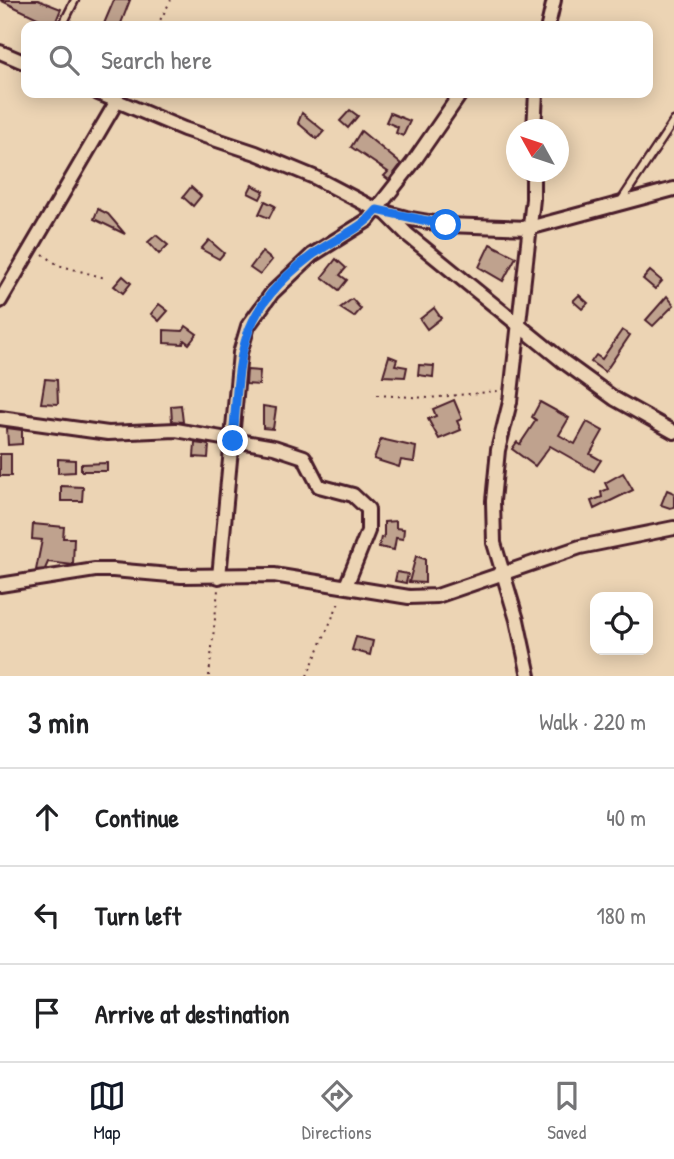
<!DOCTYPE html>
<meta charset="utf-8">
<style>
:root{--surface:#fff;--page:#f2f2f2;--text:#202124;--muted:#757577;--line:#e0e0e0;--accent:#111827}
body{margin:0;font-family:"Patrick Hand",sans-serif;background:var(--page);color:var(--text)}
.controls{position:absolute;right:21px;bottom:21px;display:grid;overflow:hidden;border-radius:14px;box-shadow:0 4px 18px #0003}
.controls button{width:63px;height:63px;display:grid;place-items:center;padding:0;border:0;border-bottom:2px solid var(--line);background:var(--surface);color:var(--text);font:35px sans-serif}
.compass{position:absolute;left:506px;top:119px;width:63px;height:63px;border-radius:50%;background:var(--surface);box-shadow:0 4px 18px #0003;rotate:310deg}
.stop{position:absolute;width:21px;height:21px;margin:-16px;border:5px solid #1a73e8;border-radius:50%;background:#fff}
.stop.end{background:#1a73e8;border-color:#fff;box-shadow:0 2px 7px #0008}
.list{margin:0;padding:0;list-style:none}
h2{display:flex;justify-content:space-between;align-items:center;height:91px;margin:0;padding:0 28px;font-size:30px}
h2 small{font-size:23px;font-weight:400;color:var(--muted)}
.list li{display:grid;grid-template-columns:46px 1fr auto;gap:21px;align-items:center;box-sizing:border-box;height:98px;padding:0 28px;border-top:2px solid var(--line)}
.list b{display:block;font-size:26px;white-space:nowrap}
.list em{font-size:23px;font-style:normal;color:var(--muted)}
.icon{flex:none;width:38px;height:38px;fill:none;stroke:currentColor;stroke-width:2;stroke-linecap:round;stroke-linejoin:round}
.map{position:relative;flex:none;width:674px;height:676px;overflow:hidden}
.search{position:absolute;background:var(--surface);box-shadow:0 4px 18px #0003;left:21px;right:21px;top:21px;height:77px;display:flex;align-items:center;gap:18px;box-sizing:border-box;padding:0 24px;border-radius:14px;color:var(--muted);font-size:26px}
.sheet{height:385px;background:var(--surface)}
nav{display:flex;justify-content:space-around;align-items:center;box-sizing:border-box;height:98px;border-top:2px solid var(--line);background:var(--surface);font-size:19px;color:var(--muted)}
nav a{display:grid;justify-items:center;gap:4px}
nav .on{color:var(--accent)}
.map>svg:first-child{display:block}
.building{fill:#bfa28e;stroke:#4a1f2b;stroke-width:2}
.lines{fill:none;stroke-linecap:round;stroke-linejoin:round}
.service-casing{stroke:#4a1f2b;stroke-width:11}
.minor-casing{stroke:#4a1f2b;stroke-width:18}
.path{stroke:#4a1f2b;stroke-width:2;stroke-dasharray:2 5;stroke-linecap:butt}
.service{stroke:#ecd4b4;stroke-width:6}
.minor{stroke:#ecd4b4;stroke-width:12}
.route{stroke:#1a73e8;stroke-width:9}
</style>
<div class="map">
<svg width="674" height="676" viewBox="0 0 674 676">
<rect width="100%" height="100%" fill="#ecd4b4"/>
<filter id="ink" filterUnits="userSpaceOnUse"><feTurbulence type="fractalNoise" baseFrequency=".0143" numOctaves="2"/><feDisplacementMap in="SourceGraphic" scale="14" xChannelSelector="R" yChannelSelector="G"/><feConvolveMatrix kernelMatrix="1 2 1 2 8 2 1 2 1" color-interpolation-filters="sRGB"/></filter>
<g filter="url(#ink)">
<g class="building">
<path d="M0,0H38L61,9L54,26Z"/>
<path d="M114,0H130L120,26H103Z"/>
<path d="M350,110L358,116L348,128L340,121Z"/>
<path d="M302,113L324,131L317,139L298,123Z"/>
<path d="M390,113L410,121L403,136L396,133L398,127L386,122Z"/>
<path d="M361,131L401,164L389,180L384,176L388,172L351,147Z"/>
<path d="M252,185L264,191L260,199L248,193Z"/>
<path d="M191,187L201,196L193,206L183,197Z"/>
<path d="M265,201L275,206L269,218L259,214Z"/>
<path d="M98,209L108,214L125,234L94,219Z"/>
<path d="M156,235L168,245L159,254L148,242Z"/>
<path d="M209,240L224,253L219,259L201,249Z"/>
<path d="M490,244L516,257L503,281L479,267Z"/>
<path d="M262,252L272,260L260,275L250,268Z"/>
<path d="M336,259L346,268L340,275L347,280L339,290L322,277Z"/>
<path d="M650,271L662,281L655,289L643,279Z"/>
<path d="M123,276L131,283L123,293L114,286Z"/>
<path d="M579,295L588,303L582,309L573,301Z"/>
<path d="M667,296L674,305L653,326L646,320Z"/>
<path d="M352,299L361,309L354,317L340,308Z"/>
<path d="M159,304L168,311L159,321L151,314Z"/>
<path d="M434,308L441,318L427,329L420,319Z"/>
<path d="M186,326L197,334L189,344L184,340L183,344L164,343V330L183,331Z"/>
<path d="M622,330L630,335L605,372L591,362L596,355L602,359Z"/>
<path d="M389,356L397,359L395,365L407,367L405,377L383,376Z"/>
<path d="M419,365L434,366L433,377L418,375Z"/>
<path d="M247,370L260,371L259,385L246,384Z"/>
<path d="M45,379L57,380L58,404L41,403Z"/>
<path d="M454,400L462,419L457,421L461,430L439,439L428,419L436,416L433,409Z"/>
<path d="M540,402L569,418L559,435L575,444L587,422L603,431L590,454L601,460L594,471L550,446L535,466L512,449L517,442L520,444L536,420L532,417Z"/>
<path d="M181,405L183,422L172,421L171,406Z"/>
<path d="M263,406L276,408L273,429L263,428Z"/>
<path d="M7,428L22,430V444L8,445Z"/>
<path d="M381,439L416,447L414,462L401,460L399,467L374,459Z"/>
<path d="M195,443L209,445L208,458L194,457Z"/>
<rect x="0" y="454" width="11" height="22"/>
<path d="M58,459L75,460V472L58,473Z"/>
<path d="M107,463V471H81V464Z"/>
<path d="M623,473L633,490L594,509L591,501L602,497L601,492L608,489L605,483Z"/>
<path d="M61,486L83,487L82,501H61Z"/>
<path d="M667,490L674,493V507L670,508L661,505Z"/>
<path d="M396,521V528L404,529L403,539L396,538L394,550L379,547L381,537L384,538V522Z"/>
<path d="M33,524L64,527L63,538H74L73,565L48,562L45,569L36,570L42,540L32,539Z"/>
<path d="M416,556L425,559V583L409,582Z"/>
<path d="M397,572L408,574L406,583L395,581Z"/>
<path d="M356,637L373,641L370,655L352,650Z"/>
</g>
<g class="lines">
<g class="service-casing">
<g id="service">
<path d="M62,26L75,0"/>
<path d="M621,201L674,121"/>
</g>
</g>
<g class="minor-casing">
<g id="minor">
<path d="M548,26L554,0"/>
<path d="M0,52L26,63"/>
<path d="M98,93L184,129L256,153L314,177L377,210L406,218L446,225L529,228L674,189"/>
<path d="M534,130L536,93"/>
<path d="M386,213L408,235L564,362L615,399L674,432"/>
<path d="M0,301L117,101"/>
<path d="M0,418L108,433L176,430L274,447L304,457L319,486L353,495L368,509V531L346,586"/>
<path d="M219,577L240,353L248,326L272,293L312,255L368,220L412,164L461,93"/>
<path d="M0,585L95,570H113L181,576L274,575L409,597L437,596L580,547L674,528"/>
<path d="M529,676L517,620L494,543L493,501L498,450L510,402L533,199V172"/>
</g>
</g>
<g class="path">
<path d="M157,26L171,0"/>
<path d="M43,254L58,265L105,278"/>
<path d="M377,395L429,398L498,391"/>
<path d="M209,676L218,590"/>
<path d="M307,676L340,600"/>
</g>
<use href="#service" class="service"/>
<use href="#minor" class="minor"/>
</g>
</g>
<g class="lines" filter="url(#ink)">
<path class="route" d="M233,441C240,354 236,313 311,256C333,239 360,231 377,210L446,225"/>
</g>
</svg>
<div class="controls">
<button><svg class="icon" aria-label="locate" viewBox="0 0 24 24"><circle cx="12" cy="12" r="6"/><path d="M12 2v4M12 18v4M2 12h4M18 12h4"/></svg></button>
</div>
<svg class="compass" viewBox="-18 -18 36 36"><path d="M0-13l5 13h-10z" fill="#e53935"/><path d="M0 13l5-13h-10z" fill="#757577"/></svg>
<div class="stop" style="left:446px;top:225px"></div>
<div class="stop end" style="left:233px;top:441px"></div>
<div class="search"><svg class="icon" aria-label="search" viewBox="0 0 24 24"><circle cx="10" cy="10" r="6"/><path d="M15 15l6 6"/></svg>Search here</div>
</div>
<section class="sheet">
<h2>3 min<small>Walk · 220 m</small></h2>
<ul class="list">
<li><svg class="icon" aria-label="ahead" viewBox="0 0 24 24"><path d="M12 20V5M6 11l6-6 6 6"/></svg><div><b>Continue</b></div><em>40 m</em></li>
<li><svg class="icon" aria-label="left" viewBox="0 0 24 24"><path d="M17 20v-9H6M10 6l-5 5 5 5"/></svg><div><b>Turn left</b></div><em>180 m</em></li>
<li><svg class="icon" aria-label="arrive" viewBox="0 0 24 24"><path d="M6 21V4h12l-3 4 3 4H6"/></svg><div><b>Arrive at destination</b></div></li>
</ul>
</section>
<nav>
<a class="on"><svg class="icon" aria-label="map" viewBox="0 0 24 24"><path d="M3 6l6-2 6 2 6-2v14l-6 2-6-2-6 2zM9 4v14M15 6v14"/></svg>Map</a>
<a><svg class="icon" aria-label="directions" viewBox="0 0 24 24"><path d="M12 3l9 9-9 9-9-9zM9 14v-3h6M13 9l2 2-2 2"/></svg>Directions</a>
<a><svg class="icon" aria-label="saved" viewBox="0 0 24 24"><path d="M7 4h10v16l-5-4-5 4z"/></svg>Saved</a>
</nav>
